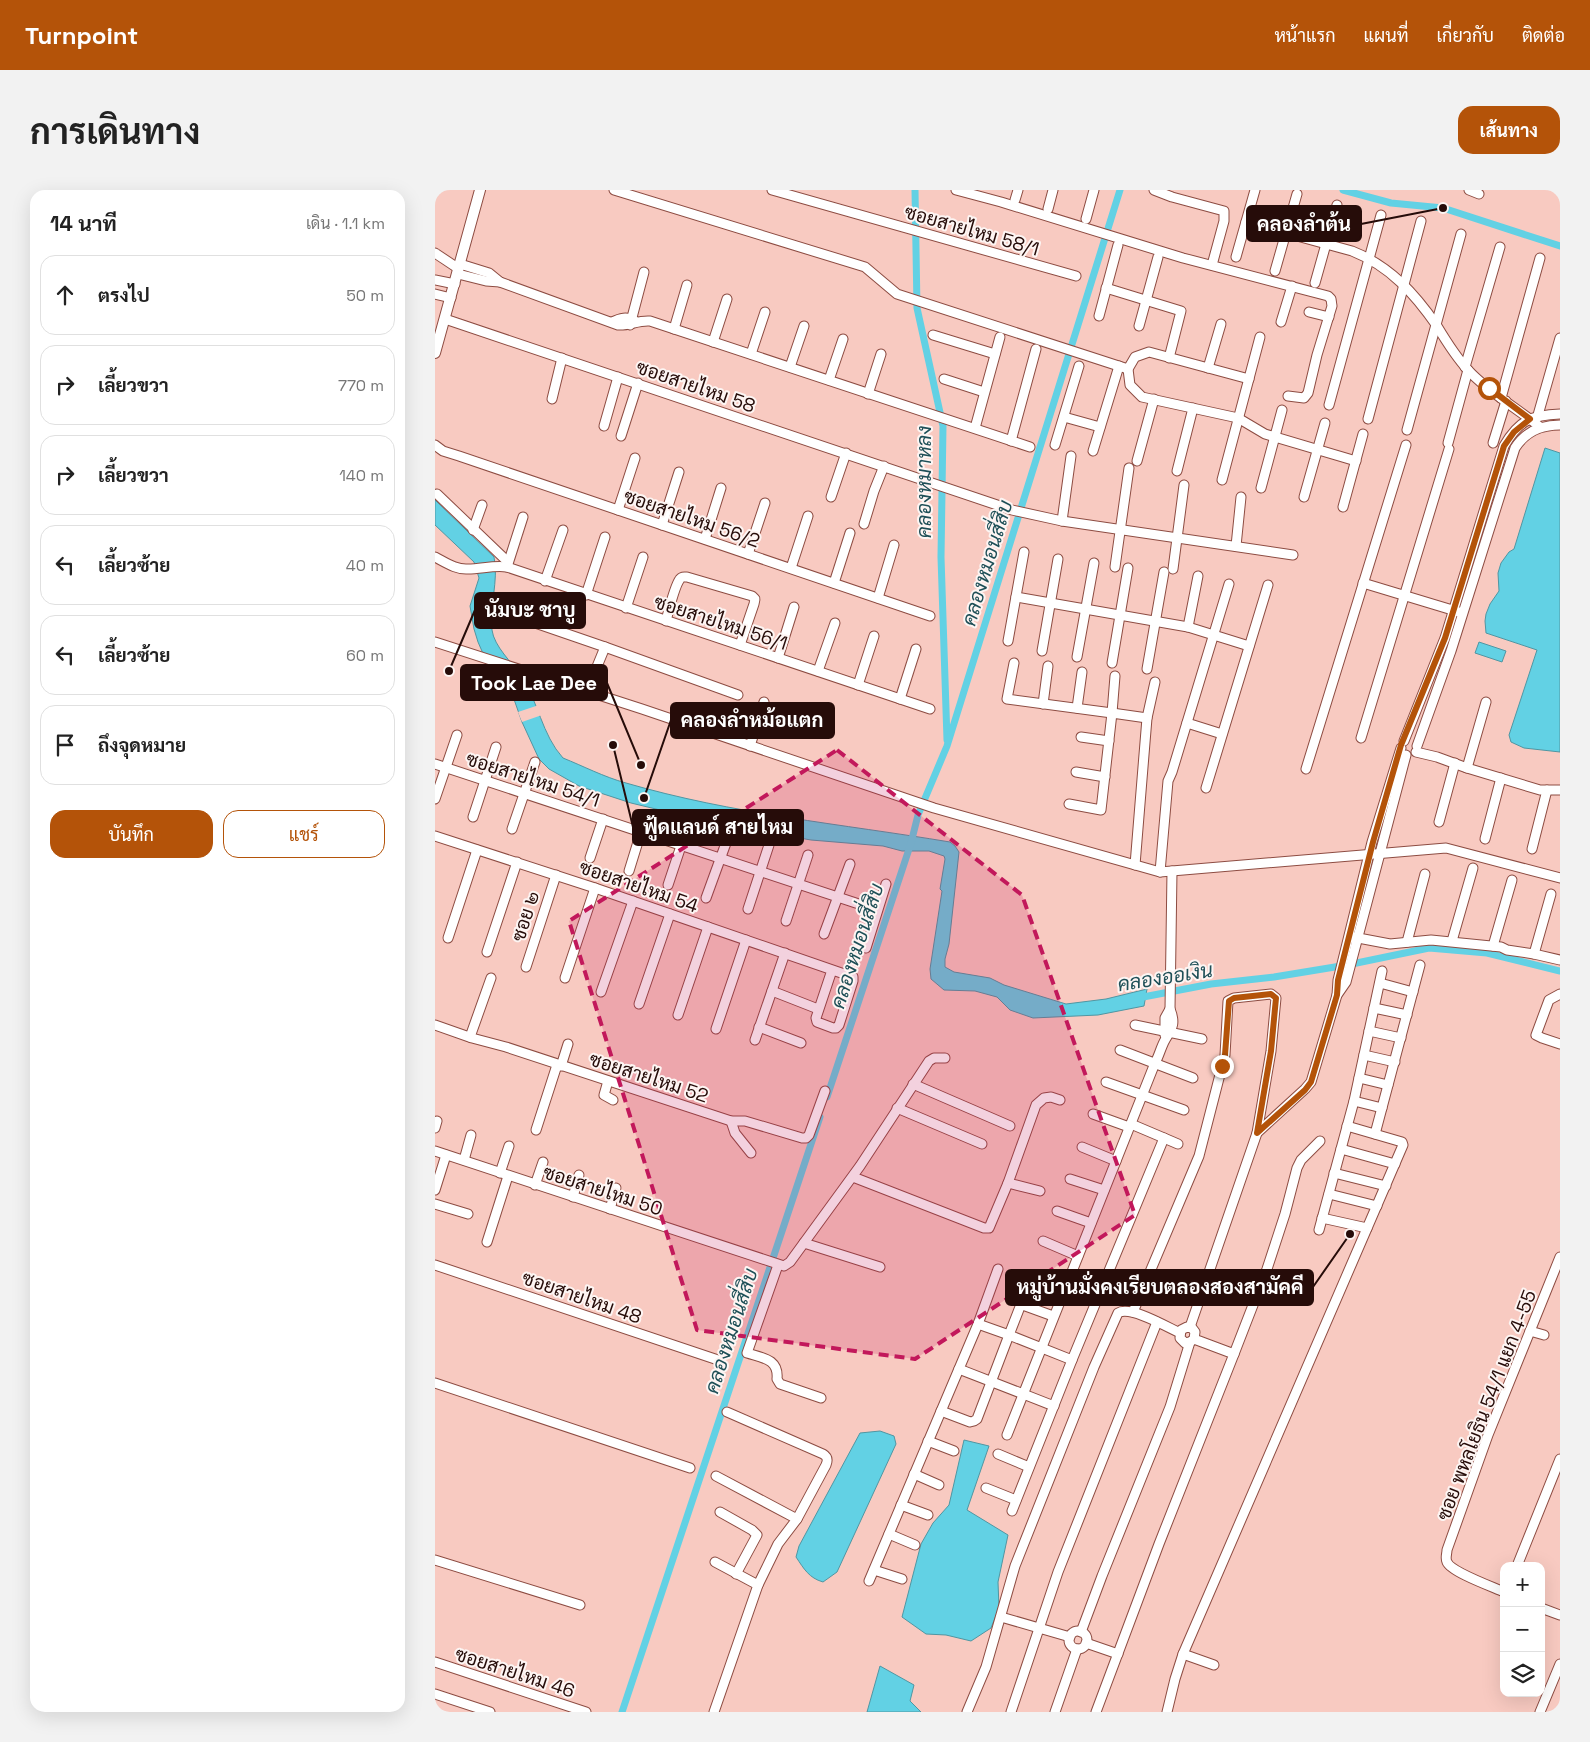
<!DOCTYPE html>
<html lang="th">
<meta charset="utf-8">
<style>
:root{--surface:#fff;--page:#f2f2f2;--text:#222;--muted:#767676;--line:#e0e0e0;--accent:#b45309}
body{margin:0;font-family:"Space Grotesk",Sarabun,sans-serif;background:var(--page);color:var(--text)}
.controls{position:absolute;right:15px;bottom:15px;display:grid;overflow:hidden;border-radius:10px;box-shadow:0 5px 20px #0002}
.controls button{width:45px;height:45px;display:grid;place-items:center;padding:0;border:0;border-bottom:1px solid var(--line);background:var(--surface);color:var(--text);font:25px sans-serif}
.stop{position:absolute;width:15px;height:15px;margin:-11px;border:4px solid #b45309;border-radius:50%;background:#fff}
.stop.end{background:#b45309;border-color:#fff;box-shadow:0 1px 5px #0008}
.list{margin:0;padding:0;list-style:none}
h2{display:flex;justify-content:space-between;align-items:center;height:65px;margin:0;padding:0 20px;font-size:21px}
h2 small{font-size:16px;font-weight:400;color:var(--muted)}
.list li{display:grid;grid-template-columns:32px 1fr auto;gap:15px;align-items:center;box-sizing:border-box;height:80px;margin:0 10px 10px;padding:0 10px;border:1px solid var(--line);border-radius:15px}
.list b{display:block;font-size:19px;white-space:nowrap}
.list em{font-size:16px;font-style:normal;color:var(--muted)}
.actions{display:flex;gap:10px;padding:15px 20px}
.actions a{flex:1;padding:11px 0;border:1px solid var(--accent);border-radius:15px;text-align:center;font-size:18px;color:var(--accent)}
.actions .main{background:var(--accent);color:#fff}
.icon{flex:none;width:28px;height:28px;fill:none;stroke:currentColor;stroke-width:2;stroke-linecap:round;stroke-linejoin:round}
.map{position:relative;flex:none;width:1125px;height:1522px;overflow:hidden;border-radius:15px}
header{display:flex;align-items:center;gap:30px;box-sizing:border-box;height:70px;padding:0 25px;background:var(--accent);color:#fff}
header strong{font-size:24px}
nav{display:flex;gap:28px;margin-inline-start:auto;font-size:18px}
.intro{display:flex;align-items:center;justify-content:space-between;box-sizing:border-box;height:120px;padding:0 30px}
h1{margin:0;font-size:35px}
.button{padding:12px 22px;border-radius:15px;background:var(--accent);color:#fff;font-size:18px;font-weight:700}
main{display:flex;gap:30px;padding:0 30px}
aside{flex:1;background:var(--surface);border-radius:15px;box-shadow:0 5px 20px #0002}
.map>svg:first-child{display:block}
.water{fill:#62d1e4;stroke:#5096a2}
.pier{fill:#f8cac1}
.lines{fill:none;stroke-linecap:round;stroke-linejoin:round}
.canal{stroke:#62d1e4;stroke-width:7}
.minor-casing{stroke:#8d4c42;stroke-width:11}
.major-casing{stroke:#8d4c42;stroke-width:12}
.minor{stroke:#fff;stroke-width:9}
.major{stroke:#fff;stroke-width:10}
.route{stroke:#b45309;stroke-width:6}
.marked{fill:#c2185b;fill-opacity:0.2;stroke:#c2185b;stroke-width:4;stroke-dasharray:10 6;stroke-linejoin:round}
.labels{text-anchor:middle;stroke-width:4;stroke-linejoin:round;paint-order:stroke}
.street-label{font-size:19px;fill:#260c09;stroke:#fdf5f3}
.water-label{font-size:20px;font-style:italic;fill:#1e4f57;stroke:#fdf5f3}
.leader{fill:none;stroke:#260c09;stroke-width:2}
.callout-dot{fill:#260c09;stroke:#fdf5f3;stroke-width:2}
.callout{fill:#260c09;stroke:#260c09;stroke-width:2}
.callout-label{font-size:20px;text-anchor:middle;font-weight:bold;fill:#fff}
</style>
<header>
<strong>Turnpoint</strong>
<nav><a>หน้าแรก</a><a>แผนที่</a><a>เกี่ยวกับ</a><a>ติดต่อ</a></nav>
</header>
<div class="intro"><h1>การเดินทาง</h1><a class="button">เส้นทาง</a></div>
<main>
<aside>
<h2>14 นาที<small>เดิน · 1.1 km</small></h2>
<ul class="list">
<li><svg class="icon" aria-label="ahead" viewBox="0 0 24 24"><path d="M12 20V5M6 11l6-6 6 6"/></svg><div><b>ตรงไป</b></div><em>50 m</em></li>
<li><svg class="icon" aria-label="right" viewBox="0 0 24 24"><path d="M7 20v-9h11M14 6l5 5-5 5"/></svg><div><b>เลี้ยวขวา</b></div><em>770 m</em></li>
<li><svg class="icon" aria-label="right" viewBox="0 0 24 24"><path d="M7 20v-9h11M14 6l5 5-5 5"/></svg><div><b>เลี้ยวขวา</b></div><em>140 m</em></li>
<li><svg class="icon" aria-label="left" viewBox="0 0 24 24"><path d="M17 20v-9H6M10 6l-5 5 5 5"/></svg><div><b>เลี้ยวซ้าย</b></div><em>40 m</em></li>
<li><svg class="icon" aria-label="left" viewBox="0 0 24 24"><path d="M17 20v-9H6M10 6l-5 5 5 5"/></svg><div><b>เลี้ยวซ้าย</b></div><em>60 m</em></li>
<li><svg class="icon" aria-label="arrive" viewBox="0 0 24 24"><path d="M6 21V4h12l-3 4 3 4H6"/></svg><div><b>ถึงจุดหมาย</b></div></li>
</ul>
<div class="actions"><a class="main">บันทึก</a><a>แชร์</a></div>
</aside>
<div class="map">
<svg width="1125" height="1522" viewBox="0 0 1125 1522">
<rect width="100%" height="100%" fill="#f8cac1"/>
<g class="water">
<path d="M1110,258L1125,263V562L1089,558L1076,552L1074,545L1102,460L1051,443L1050,431L1051,424L1055,414L1064,401L1063,383L1066,373L1074,362L1079,359Z"/>
<path d="M0,310L59,367C64,391 54,416 57,440C59,456 77,473 86,485C103,511 107,545 128,568C148,576 169,587 191,593C297,624 407,634 515,652L520,656L524,662L514,754L510,769V777L519,782L555,788L569,795L631,814L671,809L712,799L709,816L663,825L598,828L575,820L562,807L540,801L509,800L496,789L495,779L507,701L505,699L510,669L509,666L494,661H467L448,656L376,650L283,634L196,613L144,596L114,579L104,569L87,532L75,498L53,475L43,452L39,439L35,416L44,388L39,372L0,335Z"/>
<path d="M1044,452L1071,461L1067,472L1040,463Z"/>
<path d="M445,1241L459,1246L461,1254L402,1382L388,1392C374,1388 369,1379 361,1367L364,1356L425,1243Z"/>
<path d="M529,1250L554,1256L532,1320L573,1345L563,1392L564,1418L556,1438L536,1451L511,1445L491,1444L467,1427L486,1354L498,1333L514,1315Z"/>
<path d="M445,1476L479,1495L475,1511L486,1522H432Z"/>
</g>
<path class="pier" d="M104,515L107,525L87,532L83,522Z"/>
<g class="lines">
<g class="canal">
<path d="M480,0L482,118L508,236L506,367L512,550"/>
<path d="M908,0L956,13L1008,18L1125,56"/>
<path d="M703,808L776,794L839,787L912,775L994,758L1052,763L1125,781"/>
<path d="M392,907L476,653L483,625L512,556L685,0"/>
<path d="M187,1522L385,927"/>
</g>
<g class="minor-casing">
<g id="minor">
<path d="M179,0L430,77L462,104L693,179"/>
<path d="M337,0L641,86"/>
<path d="M521,0L566,12L748,68L893,106L896,109L897,116L882,165L873,203L869,208L853,206"/>
<path d="M719,0L737,7L789,21V31L777,75"/>
<path d="M1034,0L1044,4"/>
<path d="M580,10L583,0"/>
<path d="M613,19L618,0"/>
<path d="M651,29L659,0"/>
<path d="M811,32L917,61C955,76 980,104 1002,136C1011,151 1021,167 1033,180C1053,202 1082,218 1105,237"/>
<path d="M0,63L24,79"/>
<path d="M801,67L820,0"/>
<path d="M25,74L54,83L65,92L183,135C194,136 203,130 215,131L595,257"/>
<path d="M840,81L862,4"/>
<path d="M23,84L51,91L65,92"/>
<path d="M0,90L20,94"/>
<path d="M880,93L902,15"/>
<path d="M671,98L746,121L734,168"/>
<path d="M0,104L16,108"/>
<path d="M874,122L894,127"/>
<path d="M664,126L683,55"/>
<path d="M10,129L577,320L627,331L858,365"/>
<path d="M177,132C185,128 192,126 200,131"/>
<path d="M846,132L857,96"/>
<path d="M195,135L209,82"/>
<path d="M704,136L723,67"/>
<path d="M239,139L252,95"/>
<path d="M498,145L560,164"/>
<path d="M278,152L292,109"/>
<path d="M316,164L330,122"/>
<path d="M355,177L369,136"/>
<path d="M1030,177L1065,57"/>
<path d="M773,178L786,134"/>
<path d="M509,189L549,202"/>
<path d="M814,189L714,162L700,167L693,179L695,195L707,207L803,228L830,244L921,271"/>
<path d="M394,190L408,149"/>
<path d="M433,204L446,164"/>
<path d="M1066,208L1105,68"/>
<path d="M117,209L127,168"/>
<path d="M894,215L946,25"/>
<path d="M1103,225L1125,148"/>
<path d="M629,227L665,237"/>
<path d="M933,229L986,31"/>
<path d="M169,236L183,187"/>
<path d="M540,238L565,147"/>
<path d="M972,240L1026,44"/>
<path d="M186,246L203,193"/>
<path d="M576,251L601,159"/>
<path d="M1013,253L1033,180"/>
<path d="M1058,253L1071,211"/>
<path d="M0,255L8,261L24,266L495,426"/>
<path d="M620,255L644,176"/>
<path d="M658,261L684,176"/>
<path d="M702,271L719,209"/>
<path d="M742,281L758,218"/>
<path d="M787,290L825,147"/>
<path d="M826,298L847,220"/>
<path d="M2,304L73,372"/>
<path d="M396,307L411,263"/>
<path d="M869,307L890,233"/>
<path d="M908,317L928,244"/>
<path d="M183,320L200,268"/>
<path d="M627,331L636,266"/>
<path d="M429,334L439,301L449,276"/>
<path d="M227,335L244,282"/>
<path d="M38,340L47,315"/>
<path d="M270,349L286,298"/>
<path d="M801,356L806,307"/>
<path d="M313,364L330,313"/>
<path d="M0,367C10,372 21,380 33,379C46,379 59,375 72,377L495,519"/>
<path d="M72,377L88,327"/>
<path d="M680,377L694,278"/>
<path d="M356,378L373,326"/>
<path d="M738,379L749,295"/>
<path d="M110,391L128,340"/>
<path d="M399,393L415,343"/>
<path d="M928,393L1024,422"/>
<path d="M151,405L170,347"/>
<path d="M581,407L753,437L814,456"/>
<path d="M443,408L459,355"/>
<path d="M191,418L208,367"/>
<path d="M77,425L170,457"/>
<path d="M231,431C233,423 240,395 245,389C247,386 249,387 252,387L317,406L320,409L319,414L305,455"/>
<path d="M753,437L763,386"/>
<path d="M573,451L589,362"/>
<path d="M0,452L207,519L499,618L725,682L1011,658L1125,688"/>
<path d="M607,461L623,369"/>
<path d="M642,467L659,373"/>
<path d="M343,468L359,417"/>
<path d="M579,473L572,509L677,523L680,486"/>
<path d="M677,473L693,378"/>
<path d="M712,479L729,382"/>
<path d="M383,481L400,433"/>
<path d="M423,495L439,446"/>
<path d="M152,501L170,457L303,505"/>
<path d="M465,509L481,459"/>
<path d="M608,514L613,476"/>
<path d="M642,518L647,482"/>
<path d="M752,533L787,544"/>
<path d="M646,547L674,551"/>
<path d="M926,548L1014,259"/>
<path d="M969,551L1010,448L1069,256C1084,230 1097,225 1125,224"/>
<path d="M315,556L329,512"/>
<path d="M982,556L1016,461L1080,258C1091,241 1106,235 1125,235"/>
<path d="M981,562L1002,567L1032,578L1105,600H1125"/>
<path d="M0,574L442,720"/>
<path d="M1032,578L1051,512"/>
<path d="M871,579L971,255"/>
<path d="M641,582L670,587"/>
<path d="M771,598L833,395"/>
<path d="M0,609L22,545"/>
<path d="M634,614L666,620L677,523L712,528"/>
<path d="M38,627L61,557"/>
<path d="M1004,632L1020,573"/>
<path d="M77,639L100,572"/>
<path d="M0,646L160,698L415,786L418,787V791L404,835L401,838H398L382,832L381,828L397,780"/>
<path d="M1050,649L1066,588"/>
<path d="M1097,659L1112,600"/>
<path d="M155,668L168,629"/>
<path d="M700,675L712,528L720,492"/>
<path d="M194,681L206,642"/>
<path d="M725,682L733,591L737,582L794,394"/>
<path d="M233,695L253,635"/>
<path d="M271,708L295,642"/>
<path d="M313,719L334,655"/>
<path d="M351,731L373,665"/>
<path d="M389,744L415,674"/>
<path d="M918,747L955,754L996,750L1066,757L1072,760L1099,764L1125,770"/>
<path d="M13,748L42,660"/>
<path d="M1017,751L1038,678"/>
<path d="M972,752L990,684"/>
<path d="M1058,756L1077,690"/>
<path d="M431,758L451,694"/>
<path d="M52,762L82,672"/>
<path d="M1099,764L1116,704"/>
<path d="M91,777L121,685"/>
<path d="M130,788L160,698"/>
<path d="M945,793L978,802"/>
<path d="M337,801L383,819"/>
<path d="M166,802L198,711"/>
<path d="M1125,804L1114,810L1101,845L1107,848L1125,854"/>
<path d="M902,805L903,790L937,652L966,558"/>
<path d="M204,814L235,724"/>
<path d="M939,818L972,825"/>
<path d="M243,825L273,737"/>
<path d="M0,835L37,848L71,857L296,931H310L367,948H371L374,945L390,901"/>
<path d="M700,835L767,849"/>
<path d="M324,837L366,853"/>
<path d="M281,839L311,750"/>
<path d="M934,841L966,848"/>
<path d="M730,845V828L735,819"/>
<path d="M35,847L56,788"/>
<path d="M320,850L350,763"/>
<path d="M685,860L758,888"/>
<path d="M929,865L960,872"/>
<path d="M126,876L133,854"/>
<path d="M924,888L953,895"/>
<path d="M173,891L169,905L178,910"/>
<path d="M671,892L749,920"/>
<path d="M478,894L575,936"/>
<path d="M919,911L947,918"/>
<path d="M462,918L547,954"/>
<path d="M658,924L694,937"/>
<path d="M296,931L300,943L316,963"/>
<path d="M0,938L2,931"/>
<path d="M101,940L122,875"/>
<path d="M940,944L985,775"/>
<path d="M729,948L743,954"/>
<path d="M647,957L681,971"/>
<path d="M906,959L960,974"/>
<path d="M0,961L349,1076L355,1072L425,976L494,871L499,868H510"/>
<path d="M29,970L36,945"/>
<path d="M65,983L74,956"/>
<path d="M899,983L951,996"/>
<path d="M418,987L549,1038H554L573,993L601,915L609,908L616,907L625,910"/>
<path d="M635,989L669,1000"/>
<path d="M573,993L605,1001"/>
<path d="M100,995L108,972"/>
<path d="M0,1000L11,965"/>
<path d="M894,1004L942,1016"/>
<path d="M138,1007L144,985"/>
<path d="M0,1014L33,1024"/>
<path d="M175,1019L181,998"/>
<path d="M622,1021L656,1033"/>
<path d="M887,1028L932,1038"/>
<path d="M884,1040L919,911L947,781"/>
<path d="M608,1051L643,1066"/>
<path d="M52,1052L73,986"/>
<path d="M369,1053L445,1077"/>
<path d="M0,1075L283,1170"/>
<path d="M343,1075L312,1163C328,1168 344,1169 342,1189L345,1194L386,1208"/>
<path d="M630,1099L598,1089L595,1091L574,1145L637,1170L729,948L696,934"/>
<path d="M585,1114L618,1126"/>
<path d="M698,1122L764,966L790,865L793,811L799,808L836,804L841,808L836,861L822,943"/>
<path d="M755,1137L822,943L870,899L876,892L902,805L911,792L971,565"/>
<path d="M1095,1141L1109,1145"/>
<path d="M759,1149L760,1142L757,1138L752,1137L746,1140L745,1148L750,1153L755,1152L759,1149L799,1164L832,1079L850,1024L862,978L866,970L885,951"/>
<path d="M524,1179L619,1216"/>
<path d="M0,1193L255,1278"/>
<path d="M506,1221L535,1232L539,1231L542,1229L574,1145L543,1134"/>
<path d="M292,1222L388,1264C393,1267 393,1270 391,1275L362,1329"/>
<path d="M572,1245L720,873C724,866 726,857 730,850C737,838 741,834 735,819L737,681"/>
<path d="M493,1251L519,1261"/>
<path d="M563,1264L594,1277"/>
<path d="M479,1284L504,1295"/>
<path d="M281,1286L362,1329L343,1354L323,1395"/>
<path d="M551,1298L581,1310"/>
<path d="M466,1315L493,1325"/>
<path d="M577,1321L637,1170"/>
<path d="M285,1322L317,1340L322,1345L301,1384"/>
<path d="M454,1344L480,1355"/>
<path d="M0,1370L145,1415"/>
<path d="M1082,1376L1125,1269"/>
<path d="M439,1380L467,1389"/>
<path d="M434,1391L543,1134L563,1079"/>
<path d="M1069,1402C1058,1397 1016,1382 1012,1372C1010,1368 1012,1364 1012,1360L1053,1245L1125,1067"/>
<path d="M1106,1418L1125,1425"/>
<path d="M566,1427L635,1447"/>
<circle cx="643" cy="1450" r="9"/>
<path d="M646,1442L667,1386L735,1217L755,1152"/>
<path d="M651,1453L683,1464"/>
<path d="M748,1464L779,1475"/>
<path d="M0,1472L151,1522"/>
<path d="M0,1504L55,1522"/>
<path d="M279,1522L323,1395L280,1372"/>
<path d="M532,1522L551,1477L580,1376L659,1177L683,1123C695,1115 732,1137 745,1143"/>
<path d="M576,1522L623,1382L722,1132"/>
<path d="M620,1522L642,1459"/>
<path d="M661,1522L724,1354L799,1164"/>
<path d="M732,1522L740,1489L748,1464L968,955L967,952L912,936"/>
<path d="M1105,1522L1125,1474"/>
</g>
</g>
<g class="major-casing">
<path id="major" d="M0,163L45,0"/>
</g>
<use href="#minor" class="minor"/>
<use href="#major" class="major"/>
</g>
<g class="lines">
<path class="route" d="M787,876L790,865L794,811L799,808L836,804L841,808L836,861L822,943L870,900L876,892L902,805L903,790L938,652L966,555L1010,448L1069,256L1079,242L1095,229L1054,198"/>
</g>
<path class="marked" d="M402,560L587,705L700,1025L480,1169L262,1140L134,731Z"/>
<g class="labels">
<g class="street-label">
<text transform="translate(537 40) rotate(16)" y="7">ซอยสายไหม 58/1</text>
<text transform="translate(261 196) rotate(19)" y="7">ซอยสายไหม 58</text>
<text transform="translate(257 328) rotate(19)" y="7">ซอยสายไหม 56/2</text>
<text transform="translate(286 432) rotate(18)" y="7">ซอยสายไหม 56/1</text>
<text transform="translate(98 589) rotate(18)" y="7">ซอยสายไหม 54/1</text>
<text transform="translate(204 696) rotate(19)" y="7">ซอยสายไหม 54</text>
<text transform="translate(90 726) rotate(-72)" y="7">ซอย ๒</text>
<text transform="translate(214 887) rotate(18)" y="7">ซอยสายไหม 52</text>
<text transform="translate(168 1000) rotate(18)" y="7">ซอยสายไหม 50</text>
<text transform="translate(147 1107) rotate(19)" y="7">ซอยสายไหม 48</text>
<text transform="translate(1051 1215) rotate(-69)" y="7">ซอย พหลโยธิน 54/1 แยก 4-55</text>
<text transform="translate(80 1482) rotate(18)" y="7">ซอยสายไหม 46</text>
</g>
<g class="water-label">
<text transform="translate(489 292) rotate(-90)" y="7">คลองหมาหลง</text>
<text transform="translate(552 373) rotate(-73)" y="7">คลองหมอนสี่สิบ</text>
<text transform="translate(422 756) rotate(-72)" y="7">คลองหมอนสี่สิบ</text>
<text transform="translate(730 787) rotate(-9)" y="7">คลองออเงิน</text>
<text transform="translate(296 1141) rotate(-72)" y="7">คลองหมอนสี่สิบ</text>
</g>
</g>
<path class="leader" d="M1008 18L926 34M14 481L40 420M206 575L172 493M209 608L236 530M178 555L198 637M915 1044L878 1097"/>
<g class="callout-dot">
<circle cx="1008" cy="18" r="5"/>
<circle cx="14" cy="481" r="5"/>
<circle cx="206" cy="575" r="5"/>
<circle cx="209" cy="608" r="5"/>
<circle cx="178" cy="555" r="5"/>
<circle cx="915" cy="1044" r="5"/>
</g>
<g class="callout">
<rect x="812" y="16" width="114" height="35" rx="5"/>
<rect x="40" y="403" width="110" height="35" rx="5"/>
<rect x="26" y="475" width="146" height="35" rx="5"/>
<rect x="236" y="513" width="163" height="35" rx="5"/>
<rect x="198" y="620" width="170" height="35" rx="5"/>
<rect x="571" y="1080" width="307" height="35" rx="5"/>
</g>
<g class="callout-label">
<text x="869" y="41">คลองลำต้น</text>
<text x="95" y="427">นัมบะ ชาบู</text>
<text x="99" y="500">Took Lae Dee</text>
<text x="317" y="537">คลองลำหม้อแตก</text>
<text x="283" y="644">ฟู้ดแลนด์ สายไหม</text>
<text x="725" y="1104">หมู่บ้านมั่งคงเรียบตลองสองสามัคคี</text>
</g>
</svg>
<div class="controls">
<button>+</button>
<button>−</button>
<button><svg class="icon" aria-label="layers" viewBox="0 0 24 24"><path d="M12 4l9 5-9 5-9-5zM3 14l9 5 9-5"/></svg></button>
</div>
<div class="stop" style="left:1054px;top:198px"></div>
<div class="stop end" style="left:787px;top:876px"></div>
</div>
</main>
